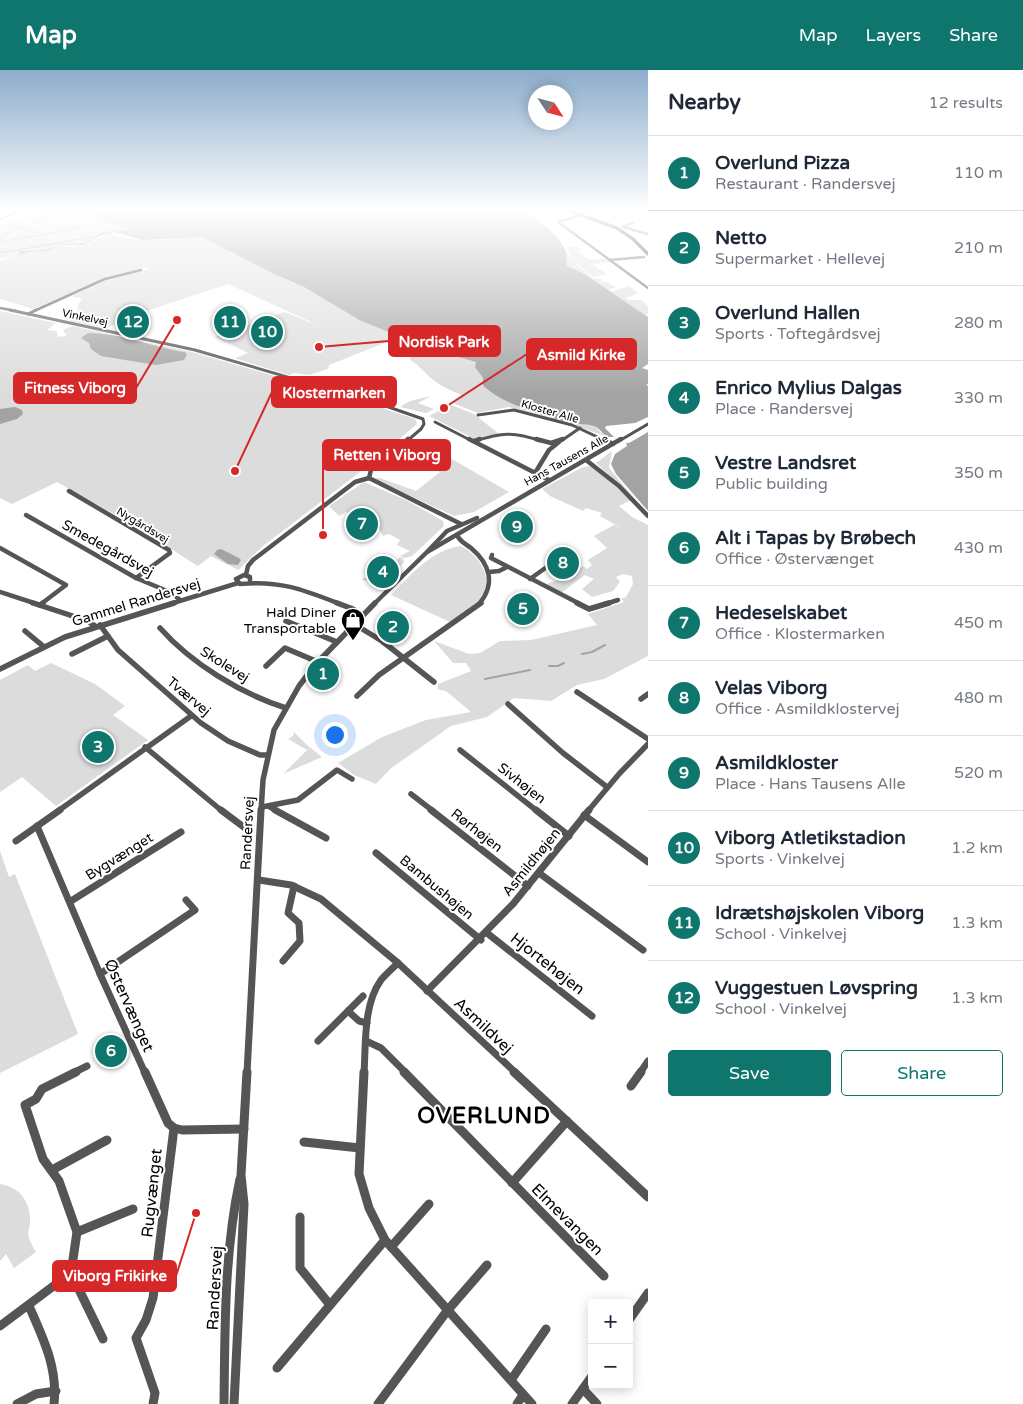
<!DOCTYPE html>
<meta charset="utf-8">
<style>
:root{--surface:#fff;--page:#f6f6f7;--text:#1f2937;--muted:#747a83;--line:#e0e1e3;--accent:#0f766e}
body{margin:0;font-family:"Varela Round",sans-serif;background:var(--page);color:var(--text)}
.controls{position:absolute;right:15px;bottom:15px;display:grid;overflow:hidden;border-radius:5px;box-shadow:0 2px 12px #0003}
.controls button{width:45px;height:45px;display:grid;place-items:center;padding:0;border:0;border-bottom:1px solid var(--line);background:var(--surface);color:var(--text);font:25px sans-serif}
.compass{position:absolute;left:528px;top:15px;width:45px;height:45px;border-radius:50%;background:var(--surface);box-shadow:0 2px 12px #0003;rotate:126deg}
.you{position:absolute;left:334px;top:664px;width:18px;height:18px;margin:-12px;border:4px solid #fff;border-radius:50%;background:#1a73e8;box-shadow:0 0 0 8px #1a73e833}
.badge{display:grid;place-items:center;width:32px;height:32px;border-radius:50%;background:var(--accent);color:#fff;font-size:16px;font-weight:700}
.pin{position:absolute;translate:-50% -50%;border:2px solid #fff;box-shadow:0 1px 5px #0006}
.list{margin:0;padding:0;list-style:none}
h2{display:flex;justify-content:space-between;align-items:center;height:65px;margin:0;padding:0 20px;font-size:21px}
h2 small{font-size:16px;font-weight:400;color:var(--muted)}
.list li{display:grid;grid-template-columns:32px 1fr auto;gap:15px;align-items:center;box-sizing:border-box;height:75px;padding:0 20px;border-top:1px solid var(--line)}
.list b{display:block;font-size:19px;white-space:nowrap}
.list p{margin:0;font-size:16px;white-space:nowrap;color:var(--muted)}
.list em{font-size:16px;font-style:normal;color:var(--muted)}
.actions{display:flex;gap:10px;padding:15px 20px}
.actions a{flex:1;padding:11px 0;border:1px solid var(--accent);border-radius:5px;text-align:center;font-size:18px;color:var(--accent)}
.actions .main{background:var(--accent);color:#fff}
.map{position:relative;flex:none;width:648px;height:1334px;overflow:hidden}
header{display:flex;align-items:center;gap:30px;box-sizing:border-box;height:70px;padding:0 25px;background:var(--accent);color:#fff}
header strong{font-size:24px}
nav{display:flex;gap:28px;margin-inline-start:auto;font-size:18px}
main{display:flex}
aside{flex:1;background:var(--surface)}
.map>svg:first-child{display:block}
.green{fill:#dcdcdc}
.water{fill:#a3a3a3}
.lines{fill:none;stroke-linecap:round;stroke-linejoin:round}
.stream-far1{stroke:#a3a3a3;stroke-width:1}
.stream{stroke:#a3a3a3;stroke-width:2}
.minor-tunnel{stroke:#d9d9d9;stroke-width:2.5;stroke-dasharray:2.5 1;stroke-linecap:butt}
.major-casing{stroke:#dbdbdb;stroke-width:4.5}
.minor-far5{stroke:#555;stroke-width:2.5}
.minor-far4{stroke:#555;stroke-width:3}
.minor-far3{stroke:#555;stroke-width:4.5}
.minor-far2{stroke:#555;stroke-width:5.5}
.minor-far1{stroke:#555;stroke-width:7}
.minor{stroke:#555;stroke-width:9}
.major{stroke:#000;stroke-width:3}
.labels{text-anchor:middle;stroke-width:4;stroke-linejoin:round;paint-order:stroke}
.far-street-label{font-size:11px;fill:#000;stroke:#fff}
.street-label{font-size:14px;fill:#000;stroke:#fff}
.poi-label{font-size:14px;fill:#000;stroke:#fff;text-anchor:end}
.near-street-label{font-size:16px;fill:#000;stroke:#fff}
.near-district-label{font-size:22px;font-weight:bold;letter-spacing:1px;fill:#000;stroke:#fff}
.leader{fill:none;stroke:#d62828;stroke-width:2}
.callout-dot{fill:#d62828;stroke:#fff;stroke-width:2}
.callout{fill:#d62828;stroke:#d62828;stroke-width:2}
.callout-label{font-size:15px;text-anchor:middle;font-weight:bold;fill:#fff}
</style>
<header>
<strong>Map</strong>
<nav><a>Map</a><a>Layers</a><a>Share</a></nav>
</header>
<main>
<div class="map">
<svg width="648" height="1334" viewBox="0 0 648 1334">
<rect width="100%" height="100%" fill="#fff"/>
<g class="green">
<path d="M85,139L103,151L131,159L103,162L87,172L78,174H59L46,180L20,181V183L0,189V156L22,147L50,140L76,150L57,142Z"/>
<path d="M109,163C130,171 150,171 172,169C184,168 196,165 208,168L274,204L304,217L361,251L436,281L476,292L475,297L483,308L524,339L568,352L596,356L600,362L608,367L579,357L509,337L477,343L451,332L462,325C451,321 441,316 432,309C424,302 419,295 410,290L411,284L387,272L329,295L328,297L330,298L310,305L294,303L289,305L240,290L235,288L248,283L215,267L284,242L320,256L228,214L152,239L106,258L69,251L77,247L76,245L79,238L77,237L82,228L71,227L109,209L149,199L148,197L107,208L33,239L0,229V191L28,182L49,181L60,175L74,176L88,174Z"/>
<path d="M576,176L579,178H587L576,180L589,190L605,189L609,192L592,194L607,204L593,207L580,196L582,195L576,194L594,209L599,208L602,210L600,212H606L616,217L608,220L611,222L629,216L638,223L626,228L628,230H642L648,237V244L645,243L648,247L583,203L567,196L565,179L572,191L567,177Z"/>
<path d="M0,241L56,253L47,260L57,261V267L67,266L63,260L72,256L192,282L358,330L415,349L417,354L364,399L263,476L238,500L211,486L198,496C185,488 173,481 162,471L57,412L12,434L0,428Z"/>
<path d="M431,326L418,333L434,339L426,343L400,337L410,331Z"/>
<path d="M451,335L474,344L499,364L473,368L429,346Z"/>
<path d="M413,371L424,373L509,422L474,442L454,446L376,410L375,408H380L416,421L440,402L400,381Z"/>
<path d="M612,381L609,398L634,428L596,393Z"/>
<path d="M592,396L631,430L619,436L632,447L648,455V586L604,609L577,615L551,631L514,628L487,647L451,656L390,699L376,714L354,705L338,693L382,667L426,650L471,642L446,621L437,619L438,614L471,601L466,593H453L434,571L469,584L480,583L500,571L531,570L597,555L588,544L624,532L621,529L626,527L633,514L632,506L623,504L616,507L620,512L613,521L592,527L582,519L594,509L585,505L561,523L546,514L556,511L565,504L569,506L583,496L587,499L592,495L588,490L607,478L594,466L614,455L621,458L600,446L602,443L586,438L583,441L550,426L542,419L583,397Z"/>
<path d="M364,412L406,430L443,451L444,456L412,486L405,488L400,486L410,481L397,475L400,470L389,464L383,466L378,456L359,450L361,448L346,442L339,446L329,436Z"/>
<path d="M461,476C477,484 493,505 483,524C476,537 461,545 450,552L391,525C411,505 431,480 461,476Z"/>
<path d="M400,487L403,488L404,492L380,516L361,509L376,505L384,498L387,499Z"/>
<path d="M51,593L95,614L125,636L113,645L148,670L56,736L22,707L0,722V610L28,595L35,601Z"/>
<path d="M294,662L307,675L322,687L283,704L307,680L288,669L293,666Z"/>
<path d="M0,781L9,807L15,804L78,964L0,1003Z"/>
<path d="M0,1114C20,1117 31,1132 30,1153C30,1156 28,1161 28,1164C29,1170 33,1177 36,1182L14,1198L6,1184L0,1191Z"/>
</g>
<g class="water">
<path d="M85,139H520C535,147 558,163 565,180C567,184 566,191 567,196L583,203L648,247V294L642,298L648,300V314L646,315L648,316V347L635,353L606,356L605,358L614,367H608C603,365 599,357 594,356C586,354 578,354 571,353C546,347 499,333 483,315V308L475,297L476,292L436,281L361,251L304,217L274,204L202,167L142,170L114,162L102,165L84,175H60L49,181L29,182L0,190L19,184L20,181L46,180L61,174H78L87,172L103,162L131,159L103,151Z"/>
<path d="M88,263C122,263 154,278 185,282L187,285L184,290L156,295L101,286L91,279L89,273L81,268Z"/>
<path d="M15,337L22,340L23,344L17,349L0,354V339Z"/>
<path d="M648,362V441L616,404L611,394L615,384L627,376L626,373H629Z"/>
<path d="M221,479L239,488L241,490L238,495L228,494L214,484L217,480Z"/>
</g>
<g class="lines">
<g class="stream-far1">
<path d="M8,155L42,164"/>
<path d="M17,158L54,146"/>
<path d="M0,168L15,159"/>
<path d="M0,172L86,157"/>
<path d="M0,183L98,166"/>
</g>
<g class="stream">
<path d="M582,584L592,582L605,575"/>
<path d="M549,596H558L564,593"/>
<path d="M485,609L530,600"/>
</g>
<path class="minor-tunnel" d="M634,152L640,151"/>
<g class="major-casing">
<path id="major" d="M564,139L617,158L633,169L648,184"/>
</g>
<g class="minor-far5">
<path d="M581,145L558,152L648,218"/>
<path d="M0,149L22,139"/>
<path d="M634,152L623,157L648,164"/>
<path d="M609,190L644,187"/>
<path d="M0,238L16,241"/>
<path d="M34,241L105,209L141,200"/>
</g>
<g class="minor-far4">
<path d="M10,240L195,280L380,334L423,349L424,354L421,359L407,371"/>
<path d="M28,244L36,240"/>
<path d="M478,345L514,340L572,355L606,371"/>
<path d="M435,352L472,371"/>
<path d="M475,371C501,363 514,361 540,371"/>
<path d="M561,371L580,358"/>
<path d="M619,371L648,354"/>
</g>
<g class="minor-far3">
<path d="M469,369L549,410"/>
<path d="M536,369L551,373L563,369"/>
<path d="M603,369L613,374"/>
<path d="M474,371L480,369"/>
<path d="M586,390L619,416L648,446"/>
<path d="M535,403L549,380L559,372"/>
<path d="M369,408L371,400L408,369"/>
<path d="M369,408L461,454"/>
<path d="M69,421L169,480L170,483L136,508"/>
<path d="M26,445L136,508L172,523L180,530"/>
<path d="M457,465C460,472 466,474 471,478C490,494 496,514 479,534"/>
<path d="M0,478L66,515L41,534"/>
<path d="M428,481L447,461L477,448"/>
<path d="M492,485L491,488L580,534"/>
<path d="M489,502L499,501L507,497"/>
<path d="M246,505L248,496L253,490L355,412L369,408"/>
<path d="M530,509L562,486"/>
<path d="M250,511V507L244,505L236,509L240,514C280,510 304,520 340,534"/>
<path d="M0,522L37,534"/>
<path d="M170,534L238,513"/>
<path d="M374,534L427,482L621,369"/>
<path d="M605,534L618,530"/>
</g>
<g class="minor-far2">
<path d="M33,533L88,551L95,556"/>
<path d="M337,533L353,539"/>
<path d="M577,533L589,539L609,533"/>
<path d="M40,535L43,533"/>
<path d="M286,551L337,572"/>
<path d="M354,554L382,571L434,612"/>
<path d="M100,555L118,580L201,653L228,671L260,685H267"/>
<path d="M160,558C191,593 241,624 286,638"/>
<path d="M25,561L43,576"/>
<path d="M72,584L108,566"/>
<path d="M266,596L285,578L318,592"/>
<path d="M0,599L65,567L174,533"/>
<path d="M577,622L648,669"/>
<path d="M357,626L379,605L481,533"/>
<path d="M641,629L648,624"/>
<path d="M508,634L563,683L607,717"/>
<path d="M145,677L222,741"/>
<path d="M460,680L537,741"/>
<path d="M411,724L433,741"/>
<path d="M262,737L298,730L337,700L352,709"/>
<path d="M270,737L277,741"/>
<path d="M58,741L191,646"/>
<path d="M261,741L263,710L274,660L299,616L315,595L375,533"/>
<path d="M588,741L619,704L648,674"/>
</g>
<g class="minor-far1">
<path d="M221,740L245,758"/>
<path d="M275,740L326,768"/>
<path d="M431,740L528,816"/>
<path d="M536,740L569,766"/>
<path d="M584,745L648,792"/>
<path d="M37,756L100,904L145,1003"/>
<path d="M16,771L60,740"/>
<path d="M376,783L481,870"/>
<path d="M539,803L643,880"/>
<path d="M259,810L291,815L321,829L398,893L516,1003"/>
<path d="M71,831L181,762"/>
<path d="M487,863L592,946"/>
<path d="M283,891L300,871L299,853L288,843L294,816"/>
<path d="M100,904L195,840L186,830"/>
<path d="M427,921L513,834L589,740"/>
<path d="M348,941L359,951L367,953"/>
<path d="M318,971L363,926"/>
<path d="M366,971L381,978L406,1003"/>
<path d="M73,1003L87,996"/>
<path d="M247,1003L261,740"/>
<path d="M364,1003C366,974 363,935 381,910C386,904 393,898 398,893"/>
<path d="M640,1003L648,991"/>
</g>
<g class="minor">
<path d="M145,1002L168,1053L174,1058L182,1060L244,1059"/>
<path d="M364,1002L359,1104L369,1138L385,1170L532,1334"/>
<path d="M404,1002L604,1206"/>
<path d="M514,1002L648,1127"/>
<path d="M631,1016L641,1002"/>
<path d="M304,1072L360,1078"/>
<path d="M52,1100L107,1070"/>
<path d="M512,1113L567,1051"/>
<path d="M300,1147V1198L330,1235"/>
<path d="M77,1162L133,1139"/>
<path d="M391,1177L429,1134"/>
<path d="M71,1203L103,1269"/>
<path d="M29,1236C43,1268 58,1298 54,1334"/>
<path d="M629,1250L648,1223"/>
<path d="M0,1256L71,1203L77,1162L59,1111L43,1089L25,1035L36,1029L42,1019L76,1002"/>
<path d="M277,1298L385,1170"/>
<path d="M511,1310L546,1259"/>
<path d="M583,1319L597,1334"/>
<path d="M17,1334L36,1324L56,1321"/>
<path d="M153,1334L155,1323L136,1268L146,1250L153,1228L174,1058"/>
<path d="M224,1334C225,1258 224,1183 240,1109"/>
<path d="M234,1334L244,1134L241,1105L247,1002"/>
<path d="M378,1334L447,1241L487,1195"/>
<path d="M517,1334L523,1325"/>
<path d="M572,1334L592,1306"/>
</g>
<use href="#major" class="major"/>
</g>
<linearGradient id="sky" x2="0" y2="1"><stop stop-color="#8cadcc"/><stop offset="0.43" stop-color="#fff"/><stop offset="1" stop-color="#fff" stop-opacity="0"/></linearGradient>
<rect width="648" height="325" fill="url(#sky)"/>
<defs>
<g id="shop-pin" transform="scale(1.25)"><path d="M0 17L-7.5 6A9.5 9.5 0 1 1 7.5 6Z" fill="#000" stroke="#fff"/><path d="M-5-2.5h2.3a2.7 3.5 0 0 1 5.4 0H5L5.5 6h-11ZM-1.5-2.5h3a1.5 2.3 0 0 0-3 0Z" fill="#fff"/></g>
</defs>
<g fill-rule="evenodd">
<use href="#shop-pin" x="353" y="550"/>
</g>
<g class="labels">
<g class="far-street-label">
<text transform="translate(85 247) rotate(12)" y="4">Vinkelvej</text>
<text transform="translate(550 341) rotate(16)" y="4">Kloster Alle</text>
<text transform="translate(566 390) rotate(-29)" y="4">Hans Tausens Alle</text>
<text transform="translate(143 455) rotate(31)" y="4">Nygårdsvej</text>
</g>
<g class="street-label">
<text transform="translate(108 478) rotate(29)" y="5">Smedegårdsvej</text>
<text transform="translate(136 532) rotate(-17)" y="5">Gammel Randersvej</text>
<text transform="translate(225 594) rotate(32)" y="5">Skolevej</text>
<text transform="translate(189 626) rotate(40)" y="5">Tværvej</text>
<text transform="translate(522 713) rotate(38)" y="5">Sivhøjen</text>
<text transform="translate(477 760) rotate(38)" y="5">Rørhøjen</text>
<text transform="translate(247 763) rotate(-87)" y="5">Randersvej</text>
<text transform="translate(119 786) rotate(-32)" y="5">Bygvænget</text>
<text transform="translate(531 792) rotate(-51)" y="5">Asmildhøjen</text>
<text transform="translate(437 817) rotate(40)" y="5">Bambushøjen</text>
</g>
<g class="poi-label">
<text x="336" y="547">Hald Diner<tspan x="336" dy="16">Transportable</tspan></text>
</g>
<g class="near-street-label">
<text transform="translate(548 893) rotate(38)" y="6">Hjortehøjen</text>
<text transform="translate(130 935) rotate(66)" y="6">Østervænget</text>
<text transform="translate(484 955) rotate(43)" y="6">Asmildvej</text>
<text transform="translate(151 1123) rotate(-84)" y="6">Rugvænget</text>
<text transform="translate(568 1149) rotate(45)" y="6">Elmevangen</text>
<text transform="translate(214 1218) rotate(-87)" y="6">Randersvej</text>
</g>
<g class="near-district-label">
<text x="484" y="1053">OVERLUND</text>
</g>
</g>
<path class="leader" d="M319 277L389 271M444 338L527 284M177 250L136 318M235 401L272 322M323 465L323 385M196 1143L176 1206"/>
<g class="callout-dot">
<circle cx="319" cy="277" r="5"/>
<circle cx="444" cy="338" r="5"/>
<circle cx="177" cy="250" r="5"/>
<circle cx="235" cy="401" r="5"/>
<circle cx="323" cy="465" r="5"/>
<circle cx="196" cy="1143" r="5"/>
</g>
<g class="callout">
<rect x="389" y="256" width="111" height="30" rx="5"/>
<rect x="527" y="269" width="109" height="30" rx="5"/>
<rect x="14" y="303" width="122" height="30" rx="5"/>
<rect x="272" y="307" width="124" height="30" rx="5"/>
<rect x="323" y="370" width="127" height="30" rx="5"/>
<rect x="53" y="1191" width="123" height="30" rx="5"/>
</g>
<g class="callout-label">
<text x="444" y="277">Nordisk Park</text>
<text x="581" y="290">Asmild Kirke</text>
<text x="75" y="323">Fitness Viborg</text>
<text x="334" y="328">Klostermarken</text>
<text x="387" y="390">Retten i Viborg</text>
<text x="115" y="1211">Viborg Frikirke</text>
</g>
</svg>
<div class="controls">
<button>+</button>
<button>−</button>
</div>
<svg class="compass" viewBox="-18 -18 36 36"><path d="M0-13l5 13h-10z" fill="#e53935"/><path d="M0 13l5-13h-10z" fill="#747a83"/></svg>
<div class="you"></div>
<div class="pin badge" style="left:323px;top:604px">1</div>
<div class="pin badge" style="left:393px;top:557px">2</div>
<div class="pin badge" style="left:98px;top:677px">3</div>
<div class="pin badge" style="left:383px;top:502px">4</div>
<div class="pin badge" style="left:523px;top:539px">5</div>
<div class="pin badge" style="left:111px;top:981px">6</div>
<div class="pin badge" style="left:362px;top:454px">7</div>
<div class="pin badge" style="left:563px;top:493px">8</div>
<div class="pin badge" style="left:517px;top:457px">9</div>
<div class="pin badge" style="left:267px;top:262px">10</div>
<div class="pin badge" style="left:230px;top:252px">11</div>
<div class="pin badge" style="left:133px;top:252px">12</div>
</div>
<aside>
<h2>Nearby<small>12 results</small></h2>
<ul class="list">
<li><span class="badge">1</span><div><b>Overlund Pizza</b><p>Restaurant · Randersvej</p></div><em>110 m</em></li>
<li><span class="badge">2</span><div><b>Netto</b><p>Supermarket · Hellevej</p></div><em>210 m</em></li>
<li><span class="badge">3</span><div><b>Overlund Hallen</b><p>Sports · Toftegårdsvej</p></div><em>280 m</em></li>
<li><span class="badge">4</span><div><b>Enrico Mylius Dalgas</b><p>Place · Randersvej</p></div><em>330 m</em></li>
<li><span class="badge">5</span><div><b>Vestre Landsret</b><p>Public building</p></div><em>350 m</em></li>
<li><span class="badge">6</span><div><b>Alt i Tapas by Brøbech</b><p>Office · Østervænget</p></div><em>430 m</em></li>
<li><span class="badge">7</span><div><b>Hedeselskabet</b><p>Office · Klostermarken</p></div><em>450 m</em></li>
<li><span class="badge">8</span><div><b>Velas Viborg</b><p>Office · Asmildklostervej</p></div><em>480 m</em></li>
<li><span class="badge">9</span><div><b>Asmildkloster</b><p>Place · Hans Tausens Alle</p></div><em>520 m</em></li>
<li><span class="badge">10</span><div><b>Viborg Atletikstadion</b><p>Sports · Vinkelvej</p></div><em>1.2 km</em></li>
<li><span class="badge">11</span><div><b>Idrætshøjskolen Viborg</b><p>School · Vinkelvej</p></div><em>1.3 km</em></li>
<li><span class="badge">12</span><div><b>Vuggestuen Løvspring</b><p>School · Vinkelvej</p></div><em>1.3 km</em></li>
</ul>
<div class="actions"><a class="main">Save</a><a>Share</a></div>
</aside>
</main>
